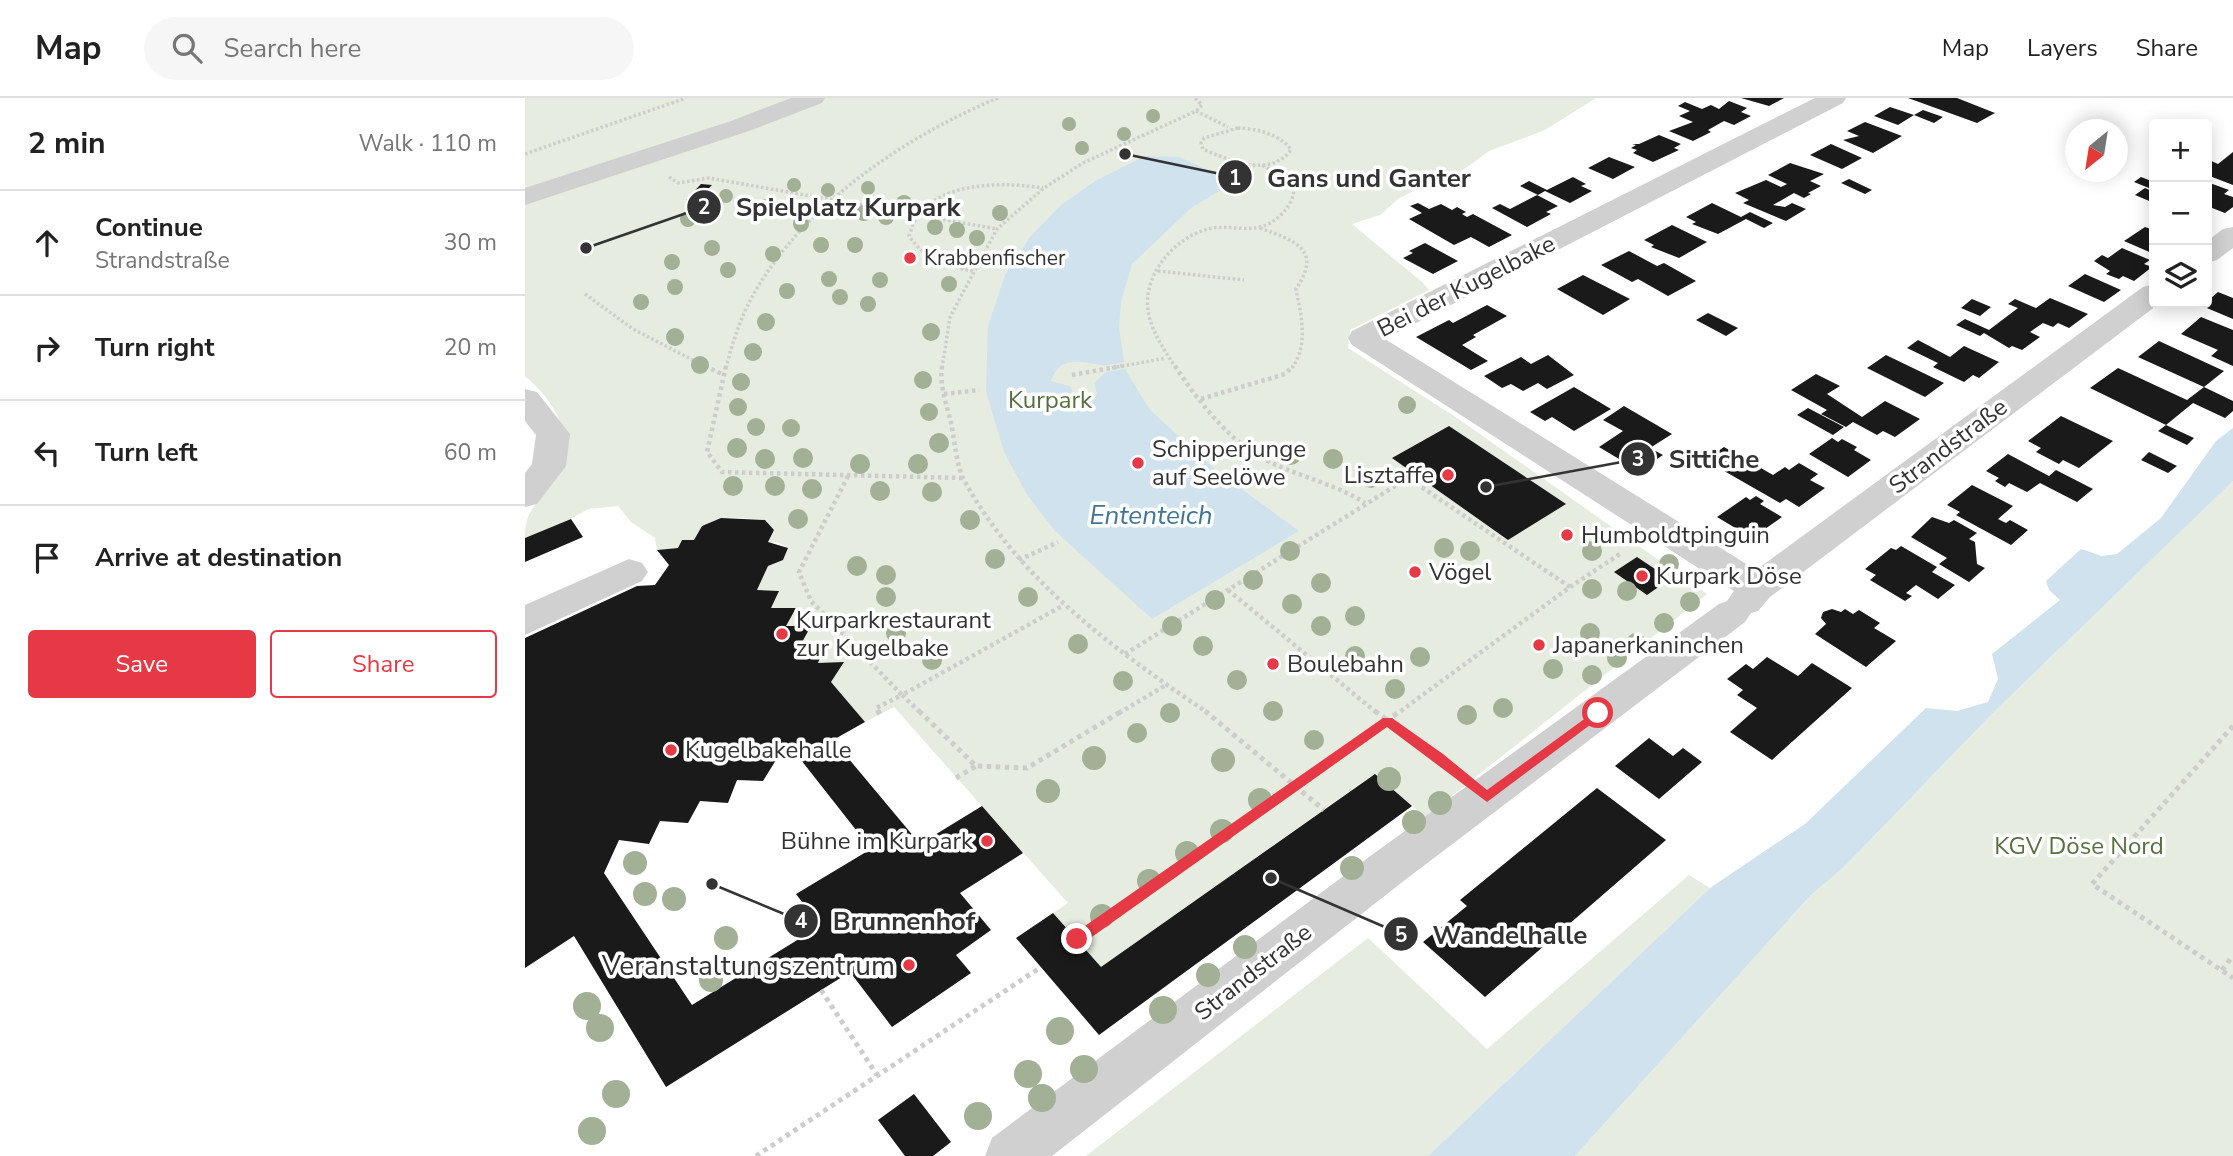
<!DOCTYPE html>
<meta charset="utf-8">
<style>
:root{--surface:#fff;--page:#f6f6f6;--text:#222;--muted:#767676;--line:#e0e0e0;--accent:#e63946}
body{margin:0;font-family:"Nunito Sans",sans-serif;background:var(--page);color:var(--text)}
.controls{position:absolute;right:21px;top:21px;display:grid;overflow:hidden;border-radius:7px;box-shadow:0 4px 18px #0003}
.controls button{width:63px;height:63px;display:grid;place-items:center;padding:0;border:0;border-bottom:2px solid var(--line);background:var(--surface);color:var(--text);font:35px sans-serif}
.compass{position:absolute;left:1540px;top:21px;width:63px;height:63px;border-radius:50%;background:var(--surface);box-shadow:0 4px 18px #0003;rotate:210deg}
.stop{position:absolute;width:21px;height:21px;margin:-16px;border:5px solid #e63946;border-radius:50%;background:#fff}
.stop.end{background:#e63946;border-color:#fff;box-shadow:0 2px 7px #0008}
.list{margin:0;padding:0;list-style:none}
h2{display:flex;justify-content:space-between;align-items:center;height:91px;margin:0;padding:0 28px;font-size:30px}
h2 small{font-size:23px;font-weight:400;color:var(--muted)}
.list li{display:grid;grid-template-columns:46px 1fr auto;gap:21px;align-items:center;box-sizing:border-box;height:105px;padding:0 28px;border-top:2px solid var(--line)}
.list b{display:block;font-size:26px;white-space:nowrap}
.list p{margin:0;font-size:23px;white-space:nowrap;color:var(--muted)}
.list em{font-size:23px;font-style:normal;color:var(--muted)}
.actions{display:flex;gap:14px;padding:21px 28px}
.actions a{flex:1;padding:16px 0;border:2px solid var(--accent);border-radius:7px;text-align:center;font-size:24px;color:var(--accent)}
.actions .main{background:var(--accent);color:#fff}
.icon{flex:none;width:38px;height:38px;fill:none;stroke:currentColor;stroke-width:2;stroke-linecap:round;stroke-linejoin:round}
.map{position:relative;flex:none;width:1708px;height:1058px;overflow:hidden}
header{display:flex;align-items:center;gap:42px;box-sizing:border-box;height:98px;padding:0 35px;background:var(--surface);border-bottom:2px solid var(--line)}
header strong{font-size:33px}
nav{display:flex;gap:38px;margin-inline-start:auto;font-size:24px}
.search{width:490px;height:63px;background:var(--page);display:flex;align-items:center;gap:18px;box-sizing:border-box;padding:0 24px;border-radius:38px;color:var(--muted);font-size:26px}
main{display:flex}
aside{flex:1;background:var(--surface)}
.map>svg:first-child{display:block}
.green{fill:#e6ecdf}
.water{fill:#cfe2ee}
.building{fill:#1a1a1a;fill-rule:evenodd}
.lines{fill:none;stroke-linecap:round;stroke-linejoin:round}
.path-far2{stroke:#cdcdcd;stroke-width:3.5;stroke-dasharray:2.5 2.5;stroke-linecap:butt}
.path-far1{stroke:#cdcdcd;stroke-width:4.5;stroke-dasharray:3.5 3.5;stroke-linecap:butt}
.path{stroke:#cdcdcd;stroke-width:5;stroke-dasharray:4.5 4.5;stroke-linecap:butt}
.minor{fill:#d0d0d0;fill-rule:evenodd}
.tree{fill:#a2b095}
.route{fill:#e63946}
.poi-dot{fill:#e63946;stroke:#fff;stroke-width:2.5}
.labels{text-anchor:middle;stroke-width:7;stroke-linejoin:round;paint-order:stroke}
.far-poi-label{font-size:21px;fill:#333;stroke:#fff;text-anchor:start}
.street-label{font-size:24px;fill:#333;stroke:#fff}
.park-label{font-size:24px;fill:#56703f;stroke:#fff}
.poi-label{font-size:24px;fill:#333;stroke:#fff;text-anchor:start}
.water-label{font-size:26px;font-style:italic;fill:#3f7597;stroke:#fff}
.near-poi-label{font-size:28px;fill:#333;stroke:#fff;text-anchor:end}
.leader{fill:none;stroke:#333;stroke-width:2.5}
.callout-dot{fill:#333;stroke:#fff;stroke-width:2.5}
.mark-label{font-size:21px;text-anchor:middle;font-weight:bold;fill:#fff}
.callout-label{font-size:26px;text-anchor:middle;font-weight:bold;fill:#333;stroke:#fff;stroke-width:7;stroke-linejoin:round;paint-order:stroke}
</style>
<header>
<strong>Map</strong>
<div class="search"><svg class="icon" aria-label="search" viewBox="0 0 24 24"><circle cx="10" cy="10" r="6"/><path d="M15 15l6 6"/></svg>Search here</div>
<nav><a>Map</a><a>Layers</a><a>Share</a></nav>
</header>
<main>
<aside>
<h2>2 min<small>Walk · 110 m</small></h2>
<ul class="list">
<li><svg class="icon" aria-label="ahead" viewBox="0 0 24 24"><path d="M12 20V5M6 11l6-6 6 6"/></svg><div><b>Continue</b><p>Strandstraße</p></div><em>30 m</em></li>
<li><svg class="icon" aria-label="right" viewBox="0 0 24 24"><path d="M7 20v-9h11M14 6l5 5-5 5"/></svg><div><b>Turn right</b></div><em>20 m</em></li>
<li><svg class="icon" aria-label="left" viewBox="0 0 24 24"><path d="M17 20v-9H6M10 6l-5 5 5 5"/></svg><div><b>Turn left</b></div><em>60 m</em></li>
<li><svg class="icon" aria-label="arrive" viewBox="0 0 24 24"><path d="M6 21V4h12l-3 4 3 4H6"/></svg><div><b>Arrive at destination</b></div></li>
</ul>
<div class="actions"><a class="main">Save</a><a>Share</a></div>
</aside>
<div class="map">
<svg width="1708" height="1058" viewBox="0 0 1708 1058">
<rect width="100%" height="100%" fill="#fff"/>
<g class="green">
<path d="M0,0H278L0,94Z"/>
<path d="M298,0H1071L1020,32L964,53L938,72L902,86L873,101L855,117L827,126L897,184L904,192L825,232L823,250L935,322L1182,496L900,719L849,676L576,869L528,815L543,805L369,609L340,624L306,584L319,565H293L301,545L276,546L285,528H261L270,510H246L254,493L232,492L243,468L258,462L263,450L252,444H243L249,432L240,422C210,420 187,413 169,442H157L153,450L132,452L130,440L106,424L93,408L63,411L46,421L0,440C0,411 10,411 24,388C51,344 37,310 0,278V104Z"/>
<path d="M1708,383V1058H1050L1285,798L1319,769L1468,615Z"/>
<path d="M1164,777L1185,790L903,1058H561L843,840L962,951Z"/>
</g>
<g class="water">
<path d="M620,58L654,59L709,84L666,110L607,166L596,204L594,229L599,264C592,265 583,268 576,267C555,264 535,257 526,283L545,288L551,300L572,296L569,285L581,274L600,271L625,312L692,373L774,433L627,521L530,433L501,395L479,354L461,293L463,228L480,177L505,139L536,107L572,82Z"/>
<path d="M1708,330V383L1468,615L1319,769L1285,798L1050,1058H903L1185,790L1280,726L1401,610L1432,613L1463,604L1473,581L1467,556L1535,502L1524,492L1521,483L1556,451L1577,458L1592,456L1636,420L1691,343Z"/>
</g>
<g class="building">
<path d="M1216,0H1259L1244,8Z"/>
<path d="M1383,0H1432L1470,15L1452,25Z"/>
<path d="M1204,3L1222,10L1216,14L1226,18L1209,27L1199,23L1183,32L1186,34L1168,43L1144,33L1168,24L1154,18L1165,13L1153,8L1160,4L1177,11L1186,7L1194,11Z"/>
<path d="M1365,9L1389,17L1398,12L1418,19L1409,25L1389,17L1373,27L1349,18Z"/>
<path d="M1340,24L1377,38L1348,55L1318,42L1334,38L1322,33Z"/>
<path d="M1134,37L1156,46L1149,50L1154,52L1128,64L1108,55L1112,52L1106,50L1111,47L1107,46H1114Z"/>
<path d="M1306,46L1337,60L1317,71L1285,57Z"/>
<path d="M1708,54V87L1682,77V61L1693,66Z"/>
<path d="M1084,59L1110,69L1088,81L1063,70Z"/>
<path d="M1265,65L1299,76L1285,83L1296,88L1283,95L1286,96L1279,100L1269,95L1248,107L1260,109L1267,105L1281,111L1261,123L1218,105L1224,102L1210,95L1241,82L1256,89L1262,86L1243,77Z"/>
<path d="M1048,79L1061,86L1056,88L1067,93L1045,105L1020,93L1013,97L995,88L1004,83L1022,92Z"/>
<path d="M1616,79L1629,84V92L1609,84Z"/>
<path d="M1324,81L1347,92L1340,96L1316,85Z"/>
<path d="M1682,84L1704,92L1699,96L1708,99V109L1700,115L1682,108Z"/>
<path d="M176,86L187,87L171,103L161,102Z"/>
<path d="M1620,90L1629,94V105L1610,97Z"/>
<path d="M1012,97L1033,108L1021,114L1026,116L1002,129L967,110L975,106L985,111Z"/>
<path d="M893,105L904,111L916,106L927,112L932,109L941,114L937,116L942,119L948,116L987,137L964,149L946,139L929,147L884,121L897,115L885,108Z"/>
<path d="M1187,105L1216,119L1225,114L1248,125L1239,130L1221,121L1193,136L1167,126L1171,124L1161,119Z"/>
<path d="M1147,127L1182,144L1154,160L1126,149L1129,147L1119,142Z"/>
<path d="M1620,129L1629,132V156L1599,143Z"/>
<path d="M900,145L933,163L908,176L878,160L888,155L884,153Z"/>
<path d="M1597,150L1625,162L1619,166L1627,169L1609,183L1598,178L1594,181L1581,176L1585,173L1569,163L1577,157L1583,160Z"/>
<path d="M1104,153L1132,168L1139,165L1171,183L1143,198L1113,181L1107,184L1076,167Z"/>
<path d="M1560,176L1596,192L1579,204L1543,188Z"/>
<path d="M1058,177L1105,201L1078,217L1032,191Z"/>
<path d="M1693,194L1708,200V221L1677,208Z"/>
<path d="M1525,200L1563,216L1544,230L1533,225L1528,229L1518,225L1505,234L1515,239L1497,252L1487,248L1484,250L1459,235L1455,238L1431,227L1440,221L1464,232L1493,210L1483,206L1490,201L1511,210Z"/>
<path d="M1447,201L1466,209L1455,218L1436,210Z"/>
<path d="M962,207L982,218L948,237L951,239L937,247L963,263L946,272L891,239L924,222L928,225Z"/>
<path d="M1183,215L1213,230L1201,238L1171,222Z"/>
<path d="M1676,219L1708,232V268L1686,258L1693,252L1656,236Z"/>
<path d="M1393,242L1425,259L1439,248L1474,264L1454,280L1448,277L1439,284L1408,269L1413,265L1382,250Z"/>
<path d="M1634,243L1699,273L1679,289L1708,303V313L1700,320L1668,305L1641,327L1669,340L1662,347L1633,333L1641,327L1565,290L1593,270L1662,302L1679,289L1613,259Z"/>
<path d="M1023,257L1049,277L1022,291L1013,285L998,293L986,286L977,290L959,278L996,259L1006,266Z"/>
<path d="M1361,257L1419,285L1400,299L1342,270Z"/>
<path d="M1291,276L1315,288L1302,296L1337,319L1360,303L1395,321L1370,339L1358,333L1352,337L1328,324L1321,329L1296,316L1302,312L1266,292Z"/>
<path d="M1049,289L1086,311L1049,333L1027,319L1020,323L1005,314Z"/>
<path d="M1099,308L1147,336L1125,350L1138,357L1114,373L1074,349L1098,333L1078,322Z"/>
<path d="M1283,310L1319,329L1308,337L1272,317Z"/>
<path d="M1536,318L1588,343L1554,370L1538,362L1534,366L1511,354L1516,350L1503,343Z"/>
<path d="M924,328L1041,406L983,442L867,360Z"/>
<path d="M1307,340L1313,344L1317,341L1332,349L1329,352L1346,362L1323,379L1284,356Z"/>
<path d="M1199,349L1248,377L1260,369L1264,372L1274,365L1293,376L1285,382L1300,390L1274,409L1261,401L1255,405L1180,362Z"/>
<path d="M1624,354L1652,368L1643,375L1616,362Z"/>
<path d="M1483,356L1524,378L1531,372L1568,391L1552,404L1515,385L1502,394L1484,385L1480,389L1470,383L1474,380L1461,373Z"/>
<path d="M1447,387L1488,408L1473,421L1481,425L1485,422L1503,432L1486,447L1431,417L1435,414L1422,407Z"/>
<path d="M1231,398L1239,403L1235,406L1257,419L1227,440L1192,419L1221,399L1225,402Z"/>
<path d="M1407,419L1424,425L1429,422L1452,435L1444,441L1450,444L1452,466L1460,470L1444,484L1414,466L1422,460L1386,439Z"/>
<path d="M196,420L240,422L249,432L243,444L263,450L258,462L243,468L232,492L254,493L246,510H271L261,528H286L276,546L301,545L293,565L319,564L306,584L340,624L308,642L395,746L457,708L498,755L435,795L466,832L431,857L446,875L367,929L325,874L141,989L49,838L0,870V540L112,488L130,487L144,467L132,452L153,450L157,442H169L177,428ZM251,662H276L346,751L271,796L295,828L167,907L79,775L94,742L124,746L135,723L163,725L175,703L203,705L212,682L238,683Z"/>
<path d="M46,421L58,439L0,464V440Z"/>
<path d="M1376,448L1412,469L1407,474L1430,487L1413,501L1391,487L1381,495L1387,498L1380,503L1345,482L1351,477L1340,471L1366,450L1371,452Z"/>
<path d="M1112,459L1145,481L1122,497L1089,474Z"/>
<path d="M1307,511L1316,514L1320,511L1328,516L1334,512L1355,525L1349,530L1371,543L1341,569L1290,536L1301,526L1296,520L1298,514Z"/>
<path d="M1242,559L1273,578L1287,565L1327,590L1247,662L1205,634L1232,610L1212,597L1218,592L1202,581L1221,566L1228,571Z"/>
<path d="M1124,640L1148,658L1158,650L1177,664L1134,701L1090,668Z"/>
<path d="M850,676L887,708L574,937L491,840L528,815L576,869Z"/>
<path d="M1072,690L1141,742L960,899L898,844L942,808L935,802Z"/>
<path d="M389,996L426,1044L408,1058H380L353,1022Z"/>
</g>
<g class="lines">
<g class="path-far2">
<path d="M671,13L703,29"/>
<path d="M713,30C730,30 757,37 766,52C744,81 704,62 678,51L676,45L679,40Z"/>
<path d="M0,56L161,0"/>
<path d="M144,79L153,85L184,80L472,131"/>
<path d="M735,130C770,143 798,151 771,191C776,217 784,246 767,270"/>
<path d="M460,153L484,161"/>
<path d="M448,173C420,168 401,162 384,138C387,131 388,123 393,118C417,83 481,84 518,90"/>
<path d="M633,173L719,182"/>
<path d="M60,196L108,231L183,270"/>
<path d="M201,270C207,246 215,221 227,199C277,108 379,39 473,0"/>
<path d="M417,270L425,219L472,131L519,90L558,65L671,13L677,7L670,0"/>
<path d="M587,270L641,260"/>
<path d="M651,270C640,253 628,236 624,217C615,180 648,140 683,131C702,126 723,135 741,127C757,120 771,103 769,85L737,67"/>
</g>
<g class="path-far1">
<path d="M180,268L197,276"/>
<path d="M201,268L182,354L197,374L438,380"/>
<path d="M417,268C414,286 422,308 426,325C430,343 431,367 439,382C494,483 590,552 683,615"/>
<path d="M650,268C673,303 706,346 745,364C776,379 810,386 840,405"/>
<path d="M547,277L597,268"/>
<path d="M419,296L454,292"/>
<path d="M676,301L760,276L768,268"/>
<path d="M323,378L274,474L286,503L377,597L539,507"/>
<path d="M494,462L533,444"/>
<path d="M1045,489L1095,456"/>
<path d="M703,492L852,615"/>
<path d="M600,556L883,380L1045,489L873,615"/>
<path d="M354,615L351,610L377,597L396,615"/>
<path d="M594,615L641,587"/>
</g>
<g class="path">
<path d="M353,613L355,616"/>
<path d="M394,613L451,668L502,670L597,613"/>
<path d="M680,613L799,712"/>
<path d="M850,613L930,672"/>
<path d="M1708,628L1567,786L1708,880"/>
<path d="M431,680L451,668"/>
<path d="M552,841L773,688L875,613"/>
<path d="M1697,872L1708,858"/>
<path d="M296,892L352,977"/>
<path d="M231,1058L516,869"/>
</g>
<g class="minor">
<path d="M266,0H300L297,5L224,33L0,107V90L206,23Z"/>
<path d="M1290,0H1321L1318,5L860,241L1231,472L1618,189L1629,186V205H1635L1245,499L1233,513L1226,515L1220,524L880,782L527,1058H460L467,1040L848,756L1194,506L1202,503L1209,493L827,247L823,240L827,233Z"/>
<path d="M1708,129V150L1692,162L1682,165V143L1698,131Z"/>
<path d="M0,291L12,294L45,336L41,368L12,406L0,409V375L7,366L11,337L0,323Z"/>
<path d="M104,461L117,465L123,474L117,483L0,537V507Z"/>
</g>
</g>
<g class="tree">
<circle cx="628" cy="18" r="7"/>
<circle cx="544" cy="26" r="7"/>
<circle cx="599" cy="36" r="7"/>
<circle cx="557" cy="50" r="7"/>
<circle cx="269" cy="87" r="7"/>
<circle cx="343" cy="90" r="7"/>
<circle cx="303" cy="92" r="7"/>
<circle cx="201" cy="98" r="7"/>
<circle cx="379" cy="105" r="8"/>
<circle cx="241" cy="109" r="8"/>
<circle cx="317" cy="111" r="8"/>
<circle cx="339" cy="115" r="8"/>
<circle cx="475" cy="115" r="8"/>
<circle cx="361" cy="119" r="8"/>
<circle cx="163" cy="121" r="8"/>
<circle cx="276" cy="126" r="8"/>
<circle cx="410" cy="129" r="8"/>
<circle cx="432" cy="132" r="8"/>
<circle cx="452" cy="140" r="8"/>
<circle cx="296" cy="147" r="8"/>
<circle cx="330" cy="147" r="8"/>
<circle cx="187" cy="150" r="8"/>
<circle cx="248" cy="156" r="8"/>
<circle cx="437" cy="163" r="8"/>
<circle cx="147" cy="164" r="8"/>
<circle cx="203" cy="172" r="8"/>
<circle cx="304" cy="181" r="8"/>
<circle cx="355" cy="182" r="8"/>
<circle cx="424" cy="186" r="8"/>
<circle cx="150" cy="189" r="8"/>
<circle cx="262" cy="193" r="8"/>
<circle cx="315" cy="199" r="8"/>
<circle cx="116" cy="204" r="8"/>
<circle cx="343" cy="206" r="8"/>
<circle cx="241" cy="224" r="9"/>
<circle cx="406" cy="234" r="9"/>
<circle cx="150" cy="239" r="9"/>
<circle cx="228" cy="254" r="9"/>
<circle cx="175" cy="267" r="9"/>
<circle cx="398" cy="282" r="9"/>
<circle cx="216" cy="284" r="9"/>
<circle cx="882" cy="307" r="9"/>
<circle cx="213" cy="309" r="9"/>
<circle cx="404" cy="314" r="9"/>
<circle cx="231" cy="329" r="9"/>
<circle cx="266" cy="330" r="9"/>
<circle cx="414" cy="345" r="10"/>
<circle cx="212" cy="350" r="10"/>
<circle cx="766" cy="357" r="10"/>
<circle cx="278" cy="360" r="10"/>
<circle cx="240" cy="361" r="10"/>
<circle cx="808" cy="361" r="10"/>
<circle cx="335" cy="366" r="10"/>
<circle cx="393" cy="366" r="10"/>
<circle cx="846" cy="380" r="10"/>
<circle cx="208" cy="388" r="10"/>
<circle cx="250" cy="388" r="10"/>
<circle cx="287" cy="391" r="10"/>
<circle cx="355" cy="393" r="10"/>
<circle cx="407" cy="394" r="10"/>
<circle cx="273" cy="421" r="10"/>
<circle cx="445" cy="422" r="10"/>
<circle cx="919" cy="450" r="10"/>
<circle cx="765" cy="453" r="10"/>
<circle cx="945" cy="453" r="10"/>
<circle cx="1067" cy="453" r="10"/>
<circle cx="470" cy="461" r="10"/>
<circle cx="1144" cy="466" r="10"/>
<circle cx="332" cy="468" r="10"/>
<circle cx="361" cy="477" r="10"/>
<circle cx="728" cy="482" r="10"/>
<circle cx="796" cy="485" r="10"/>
<circle cx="1067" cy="491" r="10"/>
<circle cx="1102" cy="493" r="10"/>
<circle cx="361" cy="499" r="10"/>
<circle cx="503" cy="499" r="10"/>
<circle cx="690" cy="502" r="10"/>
<circle cx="1165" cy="504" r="10"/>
<circle cx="767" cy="506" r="10"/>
<circle cx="830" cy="518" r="10"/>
<circle cx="1139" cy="525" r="10"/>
<circle cx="647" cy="528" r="10"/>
<circle cx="796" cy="528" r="10"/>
<circle cx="371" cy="535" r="10"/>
<circle cx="1065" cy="535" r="10"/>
<circle cx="1111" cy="545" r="10"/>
<circle cx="553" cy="546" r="10"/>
<circle cx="678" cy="548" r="10"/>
<circle cx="830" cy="558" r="10"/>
<circle cx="895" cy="559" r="10"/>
<circle cx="1092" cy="560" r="10"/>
<circle cx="407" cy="562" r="10"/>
<circle cx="1028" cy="571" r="10"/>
<circle cx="1067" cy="577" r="10"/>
<circle cx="712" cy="582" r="10"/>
<circle cx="598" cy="583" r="10"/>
<circle cx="870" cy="591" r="10"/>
<circle cx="978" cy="610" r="10"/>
<circle cx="748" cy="613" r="10"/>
<circle cx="645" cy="615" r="10"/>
<circle cx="942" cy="617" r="10"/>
<circle cx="612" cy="635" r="10"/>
<circle cx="789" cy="642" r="10"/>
<circle cx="569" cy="660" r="12"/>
<circle cx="698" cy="662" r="12"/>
<circle cx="864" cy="681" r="12"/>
<circle cx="523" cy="693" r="12"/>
<circle cx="735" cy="702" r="12"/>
<circle cx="915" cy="705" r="12"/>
<circle cx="889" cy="724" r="12"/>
<circle cx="697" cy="733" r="12"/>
<circle cx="662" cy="755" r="12"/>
<circle cx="110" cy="765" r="12"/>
<circle cx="827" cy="770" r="12"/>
<circle cx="624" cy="783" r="12"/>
<circle cx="120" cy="796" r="12"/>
<circle cx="149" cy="801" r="12"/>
<circle cx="577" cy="818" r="12"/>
<circle cx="201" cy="840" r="12"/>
<circle cx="720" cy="849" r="12"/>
<circle cx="683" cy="877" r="12"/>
<circle cx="186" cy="882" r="12"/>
<circle cx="62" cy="908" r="14"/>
<circle cx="638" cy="912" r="14"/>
<circle cx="75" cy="930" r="14"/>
<circle cx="535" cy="933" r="14"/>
<circle cx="559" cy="971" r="14"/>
<circle cx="503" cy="976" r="14"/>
<circle cx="91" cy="996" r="14"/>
<circle cx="517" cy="1000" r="14"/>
<circle cx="453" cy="1018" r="14"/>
<circle cx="67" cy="1033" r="14"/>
</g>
<path class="route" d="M1073,611L1079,615L1077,618L962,704L862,629L557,846H547L545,841L547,837L858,620H867L918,656L962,692Z"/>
<g class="poi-dot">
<circle cx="385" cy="160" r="7"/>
<circle cx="613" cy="365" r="7"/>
<circle cx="923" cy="377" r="7"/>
<circle cx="1042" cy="437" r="7"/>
<circle cx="890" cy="474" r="7"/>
<circle cx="1117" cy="478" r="7"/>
<circle cx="257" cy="536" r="7"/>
<circle cx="1014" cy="547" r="7"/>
<circle cx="748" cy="566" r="7"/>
<circle cx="146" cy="652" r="7"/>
<circle cx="462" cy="743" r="7"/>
<circle cx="384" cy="867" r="7"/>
</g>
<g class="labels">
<g class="far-poi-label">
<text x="399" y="167">Krabbenfischer</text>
</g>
<g class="street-label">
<text transform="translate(941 188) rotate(-27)" y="8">Bei der Kugelbake</text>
<text transform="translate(1423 348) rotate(-37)" y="8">Strandstraße</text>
<text transform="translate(728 874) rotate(-38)" y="8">Strandstraße</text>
</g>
<g class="park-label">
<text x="525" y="310">Kurpark</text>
<text x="1554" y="756">KGV Döse Nord</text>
</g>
<g class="poi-label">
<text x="627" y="359">Schipperjunge<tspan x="627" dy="28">auf Seelöwe</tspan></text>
<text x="909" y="385" text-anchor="end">Lisztaffe</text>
<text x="1056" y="445">Humboldtpinguin</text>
<text x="904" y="482">Vögel</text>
<text x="1131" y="486">Kurpark Döse</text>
<text x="271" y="530">Kurparkrestaurant<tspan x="271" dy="28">zur Kugelbake</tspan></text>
<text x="1028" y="555">Japanerkaninchen</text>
<text x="762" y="574">Boulebahn</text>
<text x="160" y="660">Kugelbakehalle</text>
<text x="448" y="751" text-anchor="end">Bühne im Kurpark</text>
</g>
<g class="water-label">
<text x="626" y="426">Ententeich</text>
</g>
<g class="near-poi-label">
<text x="370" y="877">Veranstaltungszentrum</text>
</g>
</g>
<path class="leader" d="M600 56L710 79M61 150L179 109M961 389L1113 361M187 786L276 823M746 780L876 836"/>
<g class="callout-dot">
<circle cx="600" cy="56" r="7"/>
<circle cx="61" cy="150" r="7"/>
<circle cx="961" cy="389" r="7"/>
<circle cx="187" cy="786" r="7"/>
<circle cx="746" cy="780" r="7"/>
<circle cx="710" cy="79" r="18"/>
<circle cx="179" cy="109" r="18"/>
<circle cx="1113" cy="361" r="18"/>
<circle cx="276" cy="823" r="18"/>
<circle cx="876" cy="836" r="18"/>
</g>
<g class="mark-label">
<text x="710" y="87">1</text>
<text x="179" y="116">2</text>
<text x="1113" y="368">3</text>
<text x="276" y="830">4</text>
<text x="876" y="844">5</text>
</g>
<g class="callout-label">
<text x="844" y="89">Gans und Ganter</text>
<text x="323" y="118">Spielplatz Kurpark</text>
<text x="1189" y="370">Sittiche</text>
<text x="379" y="832">Brunnenhof</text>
<text x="985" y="846">Wandelhalle</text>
</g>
</svg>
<div class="controls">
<button>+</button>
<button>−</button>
<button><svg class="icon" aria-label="layers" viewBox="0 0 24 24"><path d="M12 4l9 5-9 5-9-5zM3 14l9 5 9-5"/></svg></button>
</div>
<svg class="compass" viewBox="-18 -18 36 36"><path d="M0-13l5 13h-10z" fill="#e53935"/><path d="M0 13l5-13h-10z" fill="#767676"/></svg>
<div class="stop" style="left:1073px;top:615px"></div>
<div class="stop end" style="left:552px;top:841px"></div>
</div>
</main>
